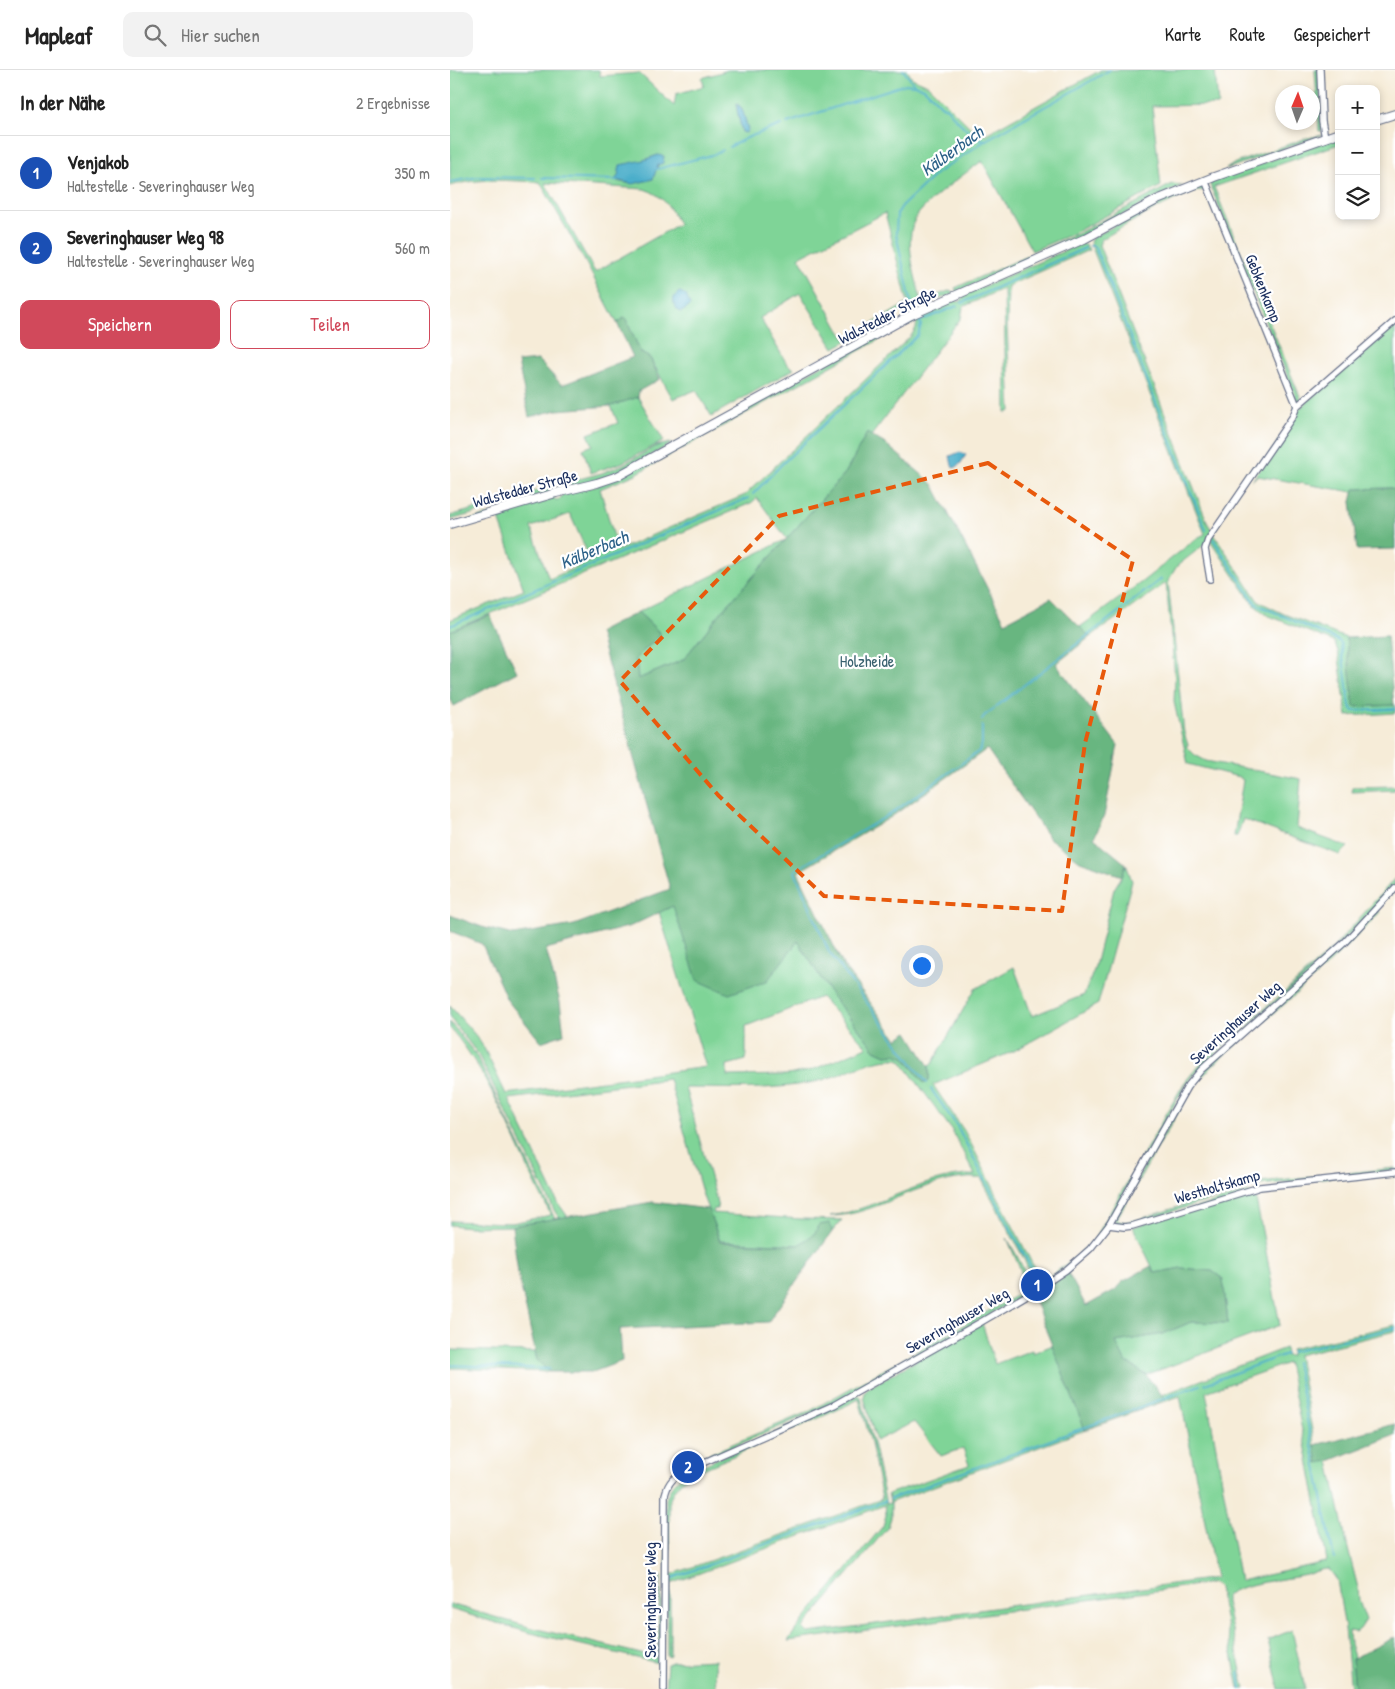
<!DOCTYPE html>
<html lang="de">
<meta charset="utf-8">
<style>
:root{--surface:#fff;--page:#f2f2f2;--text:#222;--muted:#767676;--line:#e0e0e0;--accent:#d1495b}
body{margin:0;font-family:"Patrick Hand",sans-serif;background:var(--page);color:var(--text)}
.controls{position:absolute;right:15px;top:15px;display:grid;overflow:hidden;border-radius:10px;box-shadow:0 2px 8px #0003}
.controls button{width:45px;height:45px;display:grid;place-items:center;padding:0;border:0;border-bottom:1px solid var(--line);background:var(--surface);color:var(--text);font:25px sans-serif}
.compass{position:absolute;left:825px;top:15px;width:45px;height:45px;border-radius:50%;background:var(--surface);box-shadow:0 2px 8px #0003;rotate:2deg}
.you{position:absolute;left:471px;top:895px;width:18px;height:18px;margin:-12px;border:4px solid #fff;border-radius:50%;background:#1a73e8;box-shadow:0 0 0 8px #1a73e833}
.badge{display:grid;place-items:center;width:32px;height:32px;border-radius:50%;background:var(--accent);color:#fff;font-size:16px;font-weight:700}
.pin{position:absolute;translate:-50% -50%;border:2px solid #fff;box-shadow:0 1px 5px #0006}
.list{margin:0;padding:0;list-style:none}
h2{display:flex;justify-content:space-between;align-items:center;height:65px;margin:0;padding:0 20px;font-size:21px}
h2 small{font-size:16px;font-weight:400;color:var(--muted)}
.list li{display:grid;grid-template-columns:32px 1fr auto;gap:15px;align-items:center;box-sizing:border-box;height:75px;padding:0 20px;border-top:1px solid var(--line)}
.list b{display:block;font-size:19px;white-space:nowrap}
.list p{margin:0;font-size:16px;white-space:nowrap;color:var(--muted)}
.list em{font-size:16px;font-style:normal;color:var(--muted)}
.actions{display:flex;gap:10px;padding:15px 20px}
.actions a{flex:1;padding:11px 0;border:1px solid var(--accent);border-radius:10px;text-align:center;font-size:18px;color:var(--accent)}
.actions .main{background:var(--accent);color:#fff}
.icon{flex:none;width:28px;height:28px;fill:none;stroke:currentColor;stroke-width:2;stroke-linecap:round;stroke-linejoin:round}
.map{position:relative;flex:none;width:945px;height:1619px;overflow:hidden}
header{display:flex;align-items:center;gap:30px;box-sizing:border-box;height:70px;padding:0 25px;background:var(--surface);border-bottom:1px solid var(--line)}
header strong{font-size:24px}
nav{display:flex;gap:28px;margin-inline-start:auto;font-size:18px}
.search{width:350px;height:45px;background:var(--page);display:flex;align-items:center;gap:12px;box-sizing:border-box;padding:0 18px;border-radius:10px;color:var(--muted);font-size:19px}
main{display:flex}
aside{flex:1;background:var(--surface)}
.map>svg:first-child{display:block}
.green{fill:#7fd497;stroke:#4d827a;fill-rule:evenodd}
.forest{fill:#67b680;stroke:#41726f}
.water{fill:#4baeca;stroke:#336e94}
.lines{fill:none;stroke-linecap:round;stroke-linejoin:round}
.stream{stroke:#4baeca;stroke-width:2}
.minor-casing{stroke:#687189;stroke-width:8}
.secondary-casing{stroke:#687189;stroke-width:10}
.minor{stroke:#fff;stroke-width:5.5}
.secondary{stroke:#fff;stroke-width:8}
.marked{fill:none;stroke:#e8590c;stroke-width:4;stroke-dasharray:10 6;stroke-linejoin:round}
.labels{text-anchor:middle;stroke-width:4.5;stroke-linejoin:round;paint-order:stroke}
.street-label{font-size:16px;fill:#1b2f5e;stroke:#fff}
.park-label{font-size:16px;fill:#39616f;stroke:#fff}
.water-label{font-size:18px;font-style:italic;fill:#2e6289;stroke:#fff}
</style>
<header>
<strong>Mapleaf</strong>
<div class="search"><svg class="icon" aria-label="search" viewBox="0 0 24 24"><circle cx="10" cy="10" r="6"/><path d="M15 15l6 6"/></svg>Hier suchen</div>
<nav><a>Karte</a><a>Route</a><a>Gespeichert</a></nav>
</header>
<main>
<aside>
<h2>In der Nähe<small>2 Ergebnisse</small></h2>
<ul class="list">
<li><span class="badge" style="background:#1a4fb4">1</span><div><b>Venjakob</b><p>Haltestelle · Severinghauser Weg</p></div><em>350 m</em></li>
<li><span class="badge" style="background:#1a4fb4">2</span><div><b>Severinghauser Weg 98</b><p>Haltestelle · Severinghauser Weg</p></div><em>560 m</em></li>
</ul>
<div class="actions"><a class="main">Speichern</a><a>Teilen</a></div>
</aside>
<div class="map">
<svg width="945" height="1619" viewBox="0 0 945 1619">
<rect width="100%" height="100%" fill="#fff"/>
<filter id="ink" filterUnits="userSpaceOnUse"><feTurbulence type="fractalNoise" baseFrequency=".02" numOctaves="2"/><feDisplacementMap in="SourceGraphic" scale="10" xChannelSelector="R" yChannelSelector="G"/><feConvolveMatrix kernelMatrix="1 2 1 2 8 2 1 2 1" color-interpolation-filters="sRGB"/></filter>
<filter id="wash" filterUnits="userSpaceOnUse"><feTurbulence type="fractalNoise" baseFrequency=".0096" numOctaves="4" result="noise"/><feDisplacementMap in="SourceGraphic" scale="20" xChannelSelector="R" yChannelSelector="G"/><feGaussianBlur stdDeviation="1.12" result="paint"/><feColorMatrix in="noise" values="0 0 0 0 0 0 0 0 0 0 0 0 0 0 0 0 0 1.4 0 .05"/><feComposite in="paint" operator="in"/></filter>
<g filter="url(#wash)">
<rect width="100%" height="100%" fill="#f6ecd8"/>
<g class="green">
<path d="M0,0H149L150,6L189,3L224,36L226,24L254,16L252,8L278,0H457L462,8L478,15L528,65L536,64L543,60L651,0H765L768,35L702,36L711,116L624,163L582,181L532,91C517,102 472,134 465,149C454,172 465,205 471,229L467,232L384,278L350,223L310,248L337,294L344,299L265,344L262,347L246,320L223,329L200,288L191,283L175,248L167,253L137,195L90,112C61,111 28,107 0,116ZM287,34L291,37L298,59L292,62L287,39ZM208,85L207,97L203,109C190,112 178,116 165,110L194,90ZM95,113L194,119C213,125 220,137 229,154L145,202ZM435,143L458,233L396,269L389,259L349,187Z"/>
<path d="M865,0H869L872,61H869Z"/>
<path d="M872,65L776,99L785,93L857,68Z"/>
<path d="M889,67V74L764,117L851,329L849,331L847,330L760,115L763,110Z"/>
<path d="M722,114L733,115L709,126L630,167L507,222L505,218L625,165Z"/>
<path d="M754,114L758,120C742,116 668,159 651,170L649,175L758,454L762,460L755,474L727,496L718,511L734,663L738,675L736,676L745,685L756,691L851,709L847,758L898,777L890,785L793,749L787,766H784L793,710L789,707L738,694L724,632L725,607L716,513L640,567L630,557L693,511L747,468L755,464L640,172L642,168L709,132Z"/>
<path d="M632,173L636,175L639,180L558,216L557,255L561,341L556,343L554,218L513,237L511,248L421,366L417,364L396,402L268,546L233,590L188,609L186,588L211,564L188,542L337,469L307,428L301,433L0,561V550L74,520L48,446L0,460V456L101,427L104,428L106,430L110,429L113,424L147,416L458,250L503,230H506L508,232L511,231L514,225ZM467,252L466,258L461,266L295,425L168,480L150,419L186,404L452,257ZM120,444L141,491L99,509L81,457Z"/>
<path d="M501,220L503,224L472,235L481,228Z"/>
<path d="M945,253V421L942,418L905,419L903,422L807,406L802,411L850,338Z"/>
<path d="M188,327L214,371L171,393L141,403L133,379L143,375L138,364L168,353L161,336Z"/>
<path d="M220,373L221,374L174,400L148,409L111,418L118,412L152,403L172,395L207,376Z"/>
<path d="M97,418L100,419V422L0,450V446Z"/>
<path d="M764,464L808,531L834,544L896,568L904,637L945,635V643L897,646L888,581L884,572L817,545L804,535L760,470Z"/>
<path d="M945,716V720L902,722L903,717Z"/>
<path d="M676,794L682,811L648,934L564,981L483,1015L515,1062L588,1205L593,1211L625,1188L644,1170L734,1013L750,994L767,978L836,921L884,877L945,808V815C912,853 875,888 837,922C803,952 766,979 736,1014L655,1157C637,1183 612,1200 586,1217L583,1212L574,1189L531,1108C526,1109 522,1107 516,1108C502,1109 488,1113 475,1117C444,1127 413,1146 380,1146C429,1139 475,1104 525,1105L501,1059L452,992L448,989C419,987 392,1007 364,1012C322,1021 277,1018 235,1018L266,1128L268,1139H264L263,1143L351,1149L392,1150L382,1162L380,1153L349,1175L270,1171L254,1129L219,1009L59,1029L108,1133L118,1147L109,1148L104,1140L28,984L0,948V936L27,967L34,978L56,1024L256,997L209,842L224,835L348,871L380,923L425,980L436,985L445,984L454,987L473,1012L479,1011V996L482,994L525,919L564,897L582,946L634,925L644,900L664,819L672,806ZM371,927L417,977L362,1000L338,1005L277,1006V995L296,990V956Z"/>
<path d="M928,840L930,842C898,876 866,907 831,937C800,964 766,988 741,1020L667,1148L668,1151L672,1152L683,1151L809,1112L945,1098V1100L811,1115L677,1155H667L664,1148L739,1019L751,1002Z"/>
<path d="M0,952L26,985L105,1149L62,1156L19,1157L0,1155V1151L62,1153L101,1145C68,1083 46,1012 0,958Z"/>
<path d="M798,1122L803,1125L806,1129L830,1255L696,1305L675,1291L665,1272L713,1264L741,1252L778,1253L773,1209L762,1201L731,1198L705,1203L683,1157Z"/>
<path d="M557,1168C563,1179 584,1212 577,1223L382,1334L253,1390L252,1387L360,1341L576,1220L570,1199Z"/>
<path d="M532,1253L545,1294L582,1280L583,1283L603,1275L635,1360L441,1432V1448L438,1457L353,1558L358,1563L766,1508L730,1326L715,1331L712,1325L835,1278L836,1286H841V1279L945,1255V1261L848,1285L868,1392L879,1391L898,1479L908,1518L909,1531L916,1550L910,1559L906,1562L899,1561L900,1574L904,1587L902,1589L905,1619H901L895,1559L887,1510L879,1499C871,1499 864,1502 856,1505C834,1510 795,1512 776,1525V1532L795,1619H789L769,1518L766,1515L762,1513L338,1571L347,1558L433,1456L436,1445L435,1435L220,1514V1585L219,1587L217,1586L216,1429C223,1409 230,1407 247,1398L408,1325L411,1328L423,1372L436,1434L440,1433L438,1424L519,1395L513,1378L491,1386L464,1352L426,1371L414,1327L415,1322L418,1318ZM838,1293L858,1389L877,1491L875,1492L790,1511L756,1322ZM409,1329L421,1373L432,1429L220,1505L219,1434C222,1419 228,1414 240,1405L387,1340Z"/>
<path d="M0,1280L85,1282L87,1290L99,1302L0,1298Z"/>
<path d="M210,1505H211V1619H209L208,1593L77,1562L0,1539V1534L79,1557L208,1588Z"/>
<path d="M842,1560L855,1619H829L818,1570Z"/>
<path d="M265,1590L266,1619H215L217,1594L222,1592Z"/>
</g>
<g class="forest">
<path d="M175,247L191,283L200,288L210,309L189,321L188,327L161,336L107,340L79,347L68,292L88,290L112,315L183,287L167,253Z"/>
<path d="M417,363L437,375L483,414L555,552L601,528L640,567L606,594L668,675L654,746L644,768L676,794L672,806L630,791L599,768L537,679L441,747L348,802L394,897L447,969L458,962L479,996V1011L476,1013L473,1012L454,987L445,984L436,985L425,980L380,923L348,871L317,911L279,924L247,910L223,836L181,856L96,879L110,932L114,964L91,972L57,930L32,874L0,861V845L32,857L63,865L124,855L220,819L149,562L188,542L211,564L186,588L188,609L233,590L268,546L396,402Z"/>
<path d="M942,418L945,421V479L907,480L901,432L904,419Z"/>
<path d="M40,545L67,602L4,636L0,628V561Z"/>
<path d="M937,566L944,635L904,637L896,568Z"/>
<path d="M203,1132L258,1139L270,1172L349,1175L365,1163L369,1155L380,1153L382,1162L318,1252L170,1259L172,1291L143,1302H99L87,1290L68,1203L62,1156Z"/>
<path d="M701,1196L705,1203L731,1198L762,1201L773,1209L778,1253L741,1252L713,1264L666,1272L675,1291L696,1305L712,1325L715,1331L635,1360L582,1224L617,1201L636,1236L665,1220L672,1212Z"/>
<path d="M945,1354V1365L879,1391L868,1393L865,1375Z"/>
<path d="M945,1567V1619H905L902,1589Z"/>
</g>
<g class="water">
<path d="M287,34C294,38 295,51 298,59L296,63L292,62L287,39Z"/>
<path d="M208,85L214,86L213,93L208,95L203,109L183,114L165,110L168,106L170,95L194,90Z"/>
<path d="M230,222L236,225L240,235L238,238L231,242C223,238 220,226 230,222Z"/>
<path d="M510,382L516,385C512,390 511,396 504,398L502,396L500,386Z"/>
</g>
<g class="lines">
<g class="stream">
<path d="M453,0L464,14"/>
<path d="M337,53L456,14L464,15L474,18L492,36L497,38L505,48L525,68L536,70"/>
<path d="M279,77L299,67L331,55"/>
<path d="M203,100L266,84L273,80"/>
<path d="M92,108L167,110"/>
<path d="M0,112L28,107L85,108"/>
<path d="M640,176H643L645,177L756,460"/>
<path d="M512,233L635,178"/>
<path d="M462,236L446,164L447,144L452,136L487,103L536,70L660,0"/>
<path d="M470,251L507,236"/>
<path d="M303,424L333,393L468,265L471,255L468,248"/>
<path d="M763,469L806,534L889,571L891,574L900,636L903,641L945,639"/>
<path d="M0,556L298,428"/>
<path d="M532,650L534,646L711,509"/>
<path d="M477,1013L379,882L345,802V800L442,743L529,681L532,674V656"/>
<path d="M481,1019L507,1056L589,1213"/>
<path d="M841,1282L945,1258"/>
<path d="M846,1292L884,1489"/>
<path d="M0,1295L99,1299"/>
<path d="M755,1314L836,1284"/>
<path d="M440,1429L750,1315"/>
<path d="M217,1510L435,1431"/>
<path d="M789,1601L791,1619"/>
</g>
</g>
</g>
<g filter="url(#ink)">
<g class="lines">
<g class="minor-casing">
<g id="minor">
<path d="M870,0L872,51L875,68"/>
<path d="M755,110L847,336L945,251"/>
<path d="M760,509L755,479L758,470L843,346L847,336"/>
<path d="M659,1155L674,1157L682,1156L810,1117L945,1102"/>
<path d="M214,1619L215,1425C219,1409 225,1407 239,1399L384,1335L531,1252L589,1218L616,1200L640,1179L659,1155L737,1017L751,1000L894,873L945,818"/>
</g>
</g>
<g class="secondary-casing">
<g id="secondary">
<path d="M926,50L945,44"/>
<path d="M0,454L106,423L147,413L168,406L461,245L634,169L707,130L764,107L889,63"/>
</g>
</g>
<use href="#minor" class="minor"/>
<use href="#secondary" class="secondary"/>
</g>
</g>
<path class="marked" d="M538,393L683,490L635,673L612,841L374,826L268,725L170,611L329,446Z"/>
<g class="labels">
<g class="street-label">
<text transform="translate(814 218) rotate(68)" y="6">Gebkenkamp</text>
<text transform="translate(437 245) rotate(-27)" y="6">Walstedder Straße</text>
<text transform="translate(75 418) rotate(-15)" y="6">Walstedder Straße</text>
<text transform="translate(785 952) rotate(-42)" y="6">Severinghauser Weg</text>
<text transform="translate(767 1116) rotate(-16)" y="6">Westholtskamp</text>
<text transform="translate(507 1250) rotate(-30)" y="6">Severinghauser Weg</text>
<text transform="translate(200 1530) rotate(-90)" y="6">Severinghauser Weg</text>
</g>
<g class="park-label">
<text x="417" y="597">Holzheide</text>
</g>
<g class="water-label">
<text transform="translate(502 81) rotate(-36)" y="6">Kälberbach</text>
<text transform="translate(144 480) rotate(-23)" y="6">Kälberbach</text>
</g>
</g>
</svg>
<div class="controls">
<button>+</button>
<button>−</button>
<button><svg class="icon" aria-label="layers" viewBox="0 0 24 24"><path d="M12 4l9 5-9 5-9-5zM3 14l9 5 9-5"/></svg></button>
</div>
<svg class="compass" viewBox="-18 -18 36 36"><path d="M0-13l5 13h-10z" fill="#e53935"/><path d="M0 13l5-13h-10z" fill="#767676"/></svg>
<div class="you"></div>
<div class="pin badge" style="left:587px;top:1215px;background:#1a4fb4">1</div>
<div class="pin badge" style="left:238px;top:1397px;background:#1a4fb4">2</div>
</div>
</main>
